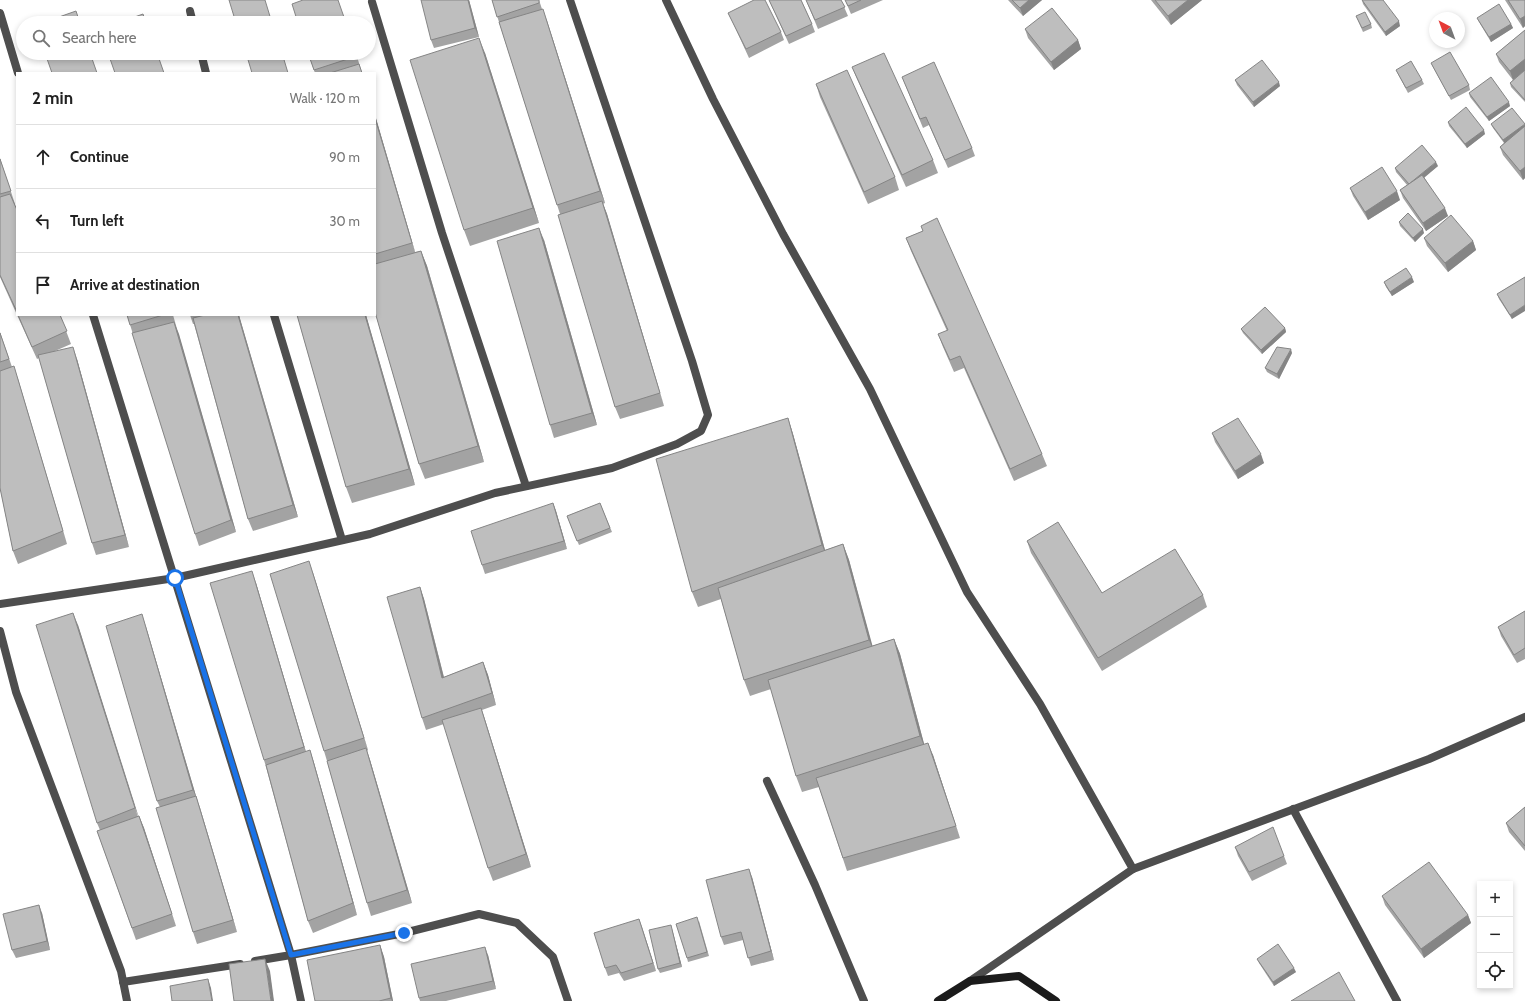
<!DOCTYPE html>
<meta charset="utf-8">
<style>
:root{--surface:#fff;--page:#f2f2f2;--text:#222;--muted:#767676;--line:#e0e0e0}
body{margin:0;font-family:Cabin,sans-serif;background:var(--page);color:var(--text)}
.controls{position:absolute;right:12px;bottom:12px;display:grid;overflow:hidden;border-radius:0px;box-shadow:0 2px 6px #0003}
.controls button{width:36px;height:36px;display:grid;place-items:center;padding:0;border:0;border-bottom:1px solid var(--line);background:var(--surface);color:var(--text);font:20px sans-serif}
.compass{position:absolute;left:1429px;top:12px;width:36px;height:36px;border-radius:50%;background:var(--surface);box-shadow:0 2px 6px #0003;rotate:319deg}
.stop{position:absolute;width:12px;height:12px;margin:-9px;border:3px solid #1a73e8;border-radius:50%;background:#fff}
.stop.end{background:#1a73e8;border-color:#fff;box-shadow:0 1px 4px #0008}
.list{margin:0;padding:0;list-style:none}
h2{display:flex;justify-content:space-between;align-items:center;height:52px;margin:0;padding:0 16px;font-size:17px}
h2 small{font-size:13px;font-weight:400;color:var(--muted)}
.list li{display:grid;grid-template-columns:26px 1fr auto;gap:12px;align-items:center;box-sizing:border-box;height:64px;padding:0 16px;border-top:1px solid var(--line)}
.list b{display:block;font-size:15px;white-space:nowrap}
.list em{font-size:13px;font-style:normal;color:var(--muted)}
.icon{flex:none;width:22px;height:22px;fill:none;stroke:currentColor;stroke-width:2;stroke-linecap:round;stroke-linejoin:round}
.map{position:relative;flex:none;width:1525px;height:1001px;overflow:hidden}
.search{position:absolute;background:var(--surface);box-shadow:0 2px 6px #0003;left:16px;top:16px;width:360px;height:44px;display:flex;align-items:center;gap:10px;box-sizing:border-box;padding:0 14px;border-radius:22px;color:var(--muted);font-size:15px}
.panel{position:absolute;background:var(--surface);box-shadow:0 2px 6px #0003;left:16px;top:72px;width:360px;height:244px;border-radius:0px}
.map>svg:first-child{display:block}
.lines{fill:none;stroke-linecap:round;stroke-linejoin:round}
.street{stroke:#4e4e4e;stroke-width:8}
.secondary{stroke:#1b1b1b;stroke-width:8}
.wall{fill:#a3a3a3}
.shaded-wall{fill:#858585}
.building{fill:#bebebe;stroke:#858585}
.route{stroke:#1a73e8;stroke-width:5}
</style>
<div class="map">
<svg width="1525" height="1001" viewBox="0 0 1525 1001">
<rect width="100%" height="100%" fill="#fff"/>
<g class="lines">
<g class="street">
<path d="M666,0L713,99L783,234L870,389L967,592L1040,704L1133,869"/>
<path d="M372,2L442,233L526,486"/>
<path d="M190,11L193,23"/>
<path d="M0,13L18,73"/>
<path d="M201,53L206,73"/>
<path d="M93,315L291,955L255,961"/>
<path d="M274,315L342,540"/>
<path d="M0,604L175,578L370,534L495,493L612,468L677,444L701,431L708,415L692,361L570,0"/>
<path d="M0,631L16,692L121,971L127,1001"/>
<path d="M767,781L815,885L864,1001"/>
<path d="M1293,809L1397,1001"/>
<path d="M970,981L1133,869L1429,759L1525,717"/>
<path d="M123,982L240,964"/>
<path d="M301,1001L291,955L404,933L479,914L517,923L553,957L568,1001"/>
</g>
<path class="secondary" d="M938,1001L970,981L1019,976L1056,1001"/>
</g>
<g class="wall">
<path d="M469,0L479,37L434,48L431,40Z"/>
<path d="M492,0H539L542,9L547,21L605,203L603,204L607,214L664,406L620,419L615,407L560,214Z"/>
<path d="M769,0H801L812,24L815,32L789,44Z"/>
<path d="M806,0H841L848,16L818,29Z"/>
<path d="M845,0H883L851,14Z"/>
<path d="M1008,0H1042L1023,16Z"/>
<path d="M1151,0H1202L1171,25Z"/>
<path d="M1362,0L1400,26L1386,36L1363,4Z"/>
<path d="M1505,0H1525V26L1523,28Z"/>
<path d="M728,13L781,32L784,40L749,58L732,21Z"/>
<path d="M1356,16L1371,24L1372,28L1363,32Z"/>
<path d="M1477,18L1511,24L1513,28L1491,42L1479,22Z"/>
<path d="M1025,29L1078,40L1081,49L1054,70L1028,38Z"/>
<path d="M1525,30V102L1511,87L1510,83L1513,80L1499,62L1496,54Z"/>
<path d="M308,53H356L362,73H315Z"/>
<path d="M485,53L539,223L470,246L464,230Z"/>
<path d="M1431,63L1469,85L1470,90L1451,100L1433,67Z"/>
<path d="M852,67L933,160L938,173L906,187L857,79Z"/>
<path d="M1396,70L1422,80L1424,84L1408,93L1398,74Z"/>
<path d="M902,77L972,148L975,156L948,168L929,125L923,128Z"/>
<path d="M1235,80L1280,86L1254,107L1237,85Z"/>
<path d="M816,84L895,177L899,190L868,204L820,97Z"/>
<path d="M1469,93L1510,106L1489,121L1470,97Z"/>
<path d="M375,115L415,252L421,251L427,266L484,462L425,479L419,464L375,312Z"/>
<path d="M1448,122L1485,134L1467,148L1449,126Z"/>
<path d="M1491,124L1525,126V178L1523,180L1503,155L1500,147L1504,143L1493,128Z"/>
<path d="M0,158L15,204H14L17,210V315L0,277Z"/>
<path d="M1438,166L1424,177L1448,216L1426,231L1403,198L1400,190L1407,185L1396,172L1395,168Z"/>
<path d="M1350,188L1400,200L1368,220L1353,196Z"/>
<path d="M1399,222L1424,233L1415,242L1400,226Z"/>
<path d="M921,226L1042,454L1047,466L1014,481L964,368L954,372L943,347L938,334L947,331L911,251L906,238L923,231Z"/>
<path d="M1424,238L1473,241L1476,250L1448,272L1427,246Z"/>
<path d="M544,240L597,425L554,438L550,425Z"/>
<path d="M1525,277L1512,319L1499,299L1497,294Z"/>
<path d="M1384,282H1414L1392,296L1386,287Z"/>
<path d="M17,315H60L71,344L55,351L77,359L129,547L96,555L92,543L39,358L37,359Z"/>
<path d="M127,315H173L236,532L199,546L195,534Z"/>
<path d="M190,315H239L298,517L253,531L248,519L194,324H193Z"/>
<path d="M297,315H366L415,485L352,503L346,487Z"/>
<path d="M1285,328L1286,332L1262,354L1243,333L1241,329Z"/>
<path d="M0,332L12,367L18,379L67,544L18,564L13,551L0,488Z"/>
<path d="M1292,353L1279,379L1267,372L1265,368Z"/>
<path d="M788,418L793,434L825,550L843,544L849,560L872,646L894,639L900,654L924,744L933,755L960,838L847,871L819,787L802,792L796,776L771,689L750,696L744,680L721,599L698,607L692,592Z"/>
<path d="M1212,433L1264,463L1238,479L1215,442Z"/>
<path d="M553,503L556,511L567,549L485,574L482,565Z"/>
<path d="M600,503L612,532L579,545L567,516Z"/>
<path d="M1027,541L1102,593L1203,595L1207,607L1102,671L1031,553Z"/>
<path d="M313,573L368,750L367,751L370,760L412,903L371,916L367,903L327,761L324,751Z"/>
<path d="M256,583L306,752L310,750L314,763L357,915L313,933L308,921L266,767L264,760Z"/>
<path d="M420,587L424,599L444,677L483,662L488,675L496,705L482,710L531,867L493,881L488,868L444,724L426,730L422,718Z"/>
<path d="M1525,611V659L1517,663L1501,636L1498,627Z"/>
<path d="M78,625L138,817L139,816L144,828L176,926L136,940L97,831L100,830L97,823Z"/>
<path d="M146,627L196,796L200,808L237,932L197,944L193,932L160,807L157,801Z"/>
<path d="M1525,807V851L1509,832L1506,823Z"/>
<path d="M1235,847L1284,856L1287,864L1252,881L1238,856Z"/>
<path d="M752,877L774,960L751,966L743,940L724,945L721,937Z"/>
<path d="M1382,896L1468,915L1471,923L1424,958L1385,905Z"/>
<path d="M42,913L50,950L16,958L12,950Z"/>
<path d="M639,919L656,971L624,981L619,973L608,976L605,968Z"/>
<path d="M699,921L709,956L688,962L687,958Z"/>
<path d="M672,929L682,967L660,973L658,969Z"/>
<path d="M380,945L384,957L393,1001H315Z"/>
<path d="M488,955L496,989L446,1001H420L419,998Z"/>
<path d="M1257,959L1296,972L1274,986L1259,963Z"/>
</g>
<g class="shaded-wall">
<path d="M468,0H469L479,37L475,28Z"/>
<path d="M1029,0H1042L1023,16L1020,8Z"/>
<path d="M1188,0H1202L1171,25L1168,16Z"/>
<path d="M543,9L547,21L605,203L600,191Z"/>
<path d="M1525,16V26L1523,28L1520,19Z"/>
<path d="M1399,21L1400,26L1386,36L1385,32Z"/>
<path d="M1511,24L1513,28L1491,42L1489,37Z"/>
<path d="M479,38L485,53L539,223L533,208Z"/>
<path d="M1078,40L1081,49L1054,70L1051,62Z"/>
<path d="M1525,59V70L1513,80L1510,71Z"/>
<path d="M1279,82L1280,86L1254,107L1253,102Z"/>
<path d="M1509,102L1510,106L1489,121L1487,117Z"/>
<path d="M375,115L416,255L412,243L375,118Z"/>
<path d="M1525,124V130L1505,144L1503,140Z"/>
<path d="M1484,130L1485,134L1467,148L1465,144Z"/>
<path d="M1436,162L1438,166L1411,189L1409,185Z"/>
<path d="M1525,167V178L1523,180L1520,171Z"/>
<path d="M1397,191L1400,200L1368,220L1365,212Z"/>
<path d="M602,201L607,214L664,406L660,393Z"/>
<path d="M1445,208L1448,216L1426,231L1423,223Z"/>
<path d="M539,228L544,240L597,425L592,413Z"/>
<path d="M1423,229L1424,233L1415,242L1413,238Z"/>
<path d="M1473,241L1476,250L1448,272L1445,263Z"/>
<path d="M421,251L427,266L484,462L478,446Z"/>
<path d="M1412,277L1414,282L1392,296L1390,292Z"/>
<path d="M1525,305V311L1512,319L1510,315Z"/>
<path d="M238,315H239L240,319L298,517L293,505Z"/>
<path d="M365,315H366L415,485L409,469Z"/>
<path d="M174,322L179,334L236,532L231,520Z"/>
<path d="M1285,328L1286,332L1262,354L1261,350Z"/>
<path d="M73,347L77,359L129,547L125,535Z"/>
<path d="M1291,349L1292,353L1279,379L1277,374Z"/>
<path d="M14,366L18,379L67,544L63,531Z"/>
<path d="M788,418L793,434L828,561L822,545Z"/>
<path d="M1261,454L1264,463L1238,479L1235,471Z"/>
<path d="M553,503L556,511L567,549L564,541Z"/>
<path d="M843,544L849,560L875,655L869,640Z"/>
<path d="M309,561L313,573L368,750L364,738Z"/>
<path d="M252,571L256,583L308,759L304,747Z"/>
<path d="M420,587L424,599L447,690L442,678Z"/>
<path d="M73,613L78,625L140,821L135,808Z"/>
<path d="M142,614L146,627L196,796L200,808L237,932L233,920L198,802L193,790Z"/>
<path d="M894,639L900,654L926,751L920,736Z"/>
<path d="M483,662L488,675L496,705L492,693Z"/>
<path d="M481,708L485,720L531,867L526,854Z"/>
<path d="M928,743L933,755L960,838L956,826Z"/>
<path d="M366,748L370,760L412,903L407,890Z"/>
<path d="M310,750L314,763L357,915L353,903Z"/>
<path d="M139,816L144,828L176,926L172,914Z"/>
<path d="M749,869L752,877L774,960L771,951Z"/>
<path d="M39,905L42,913L50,950L47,941Z"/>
<path d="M1468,915L1471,923L1424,958L1421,949Z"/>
<path d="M639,919L642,927L656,971L653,963Z"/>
<path d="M671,925L672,929L682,967L680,963Z"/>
<path d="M380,945L384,957L393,1001H392L391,998Z"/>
<path d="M485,947L488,955L496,989L493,981Z"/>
<path d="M265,959L270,971L274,1001H271Z"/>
<path d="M1294,968L1296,972L1274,986L1273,982Z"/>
<path d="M208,979L211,988L213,1001H212Z"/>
</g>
<g class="building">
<path d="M229,0H265L272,23H236Z"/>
<path d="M303,0H338L346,23H298L292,4Z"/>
<path d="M421,0H468L475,28L431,40Z"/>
<path d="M492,0H539V3L497,17Z"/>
<path d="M754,0H765L781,32L746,49L728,13Z"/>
<path d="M769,0H801L812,24L786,36Z"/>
<path d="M806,0H841L845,7L815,20Z"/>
<path d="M845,0H861L848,6Z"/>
<path d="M1012,0H1029L1020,8Z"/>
<path d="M1155,0H1188L1168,16Z"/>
<path d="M1362,0H1383L1399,21L1385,32Z"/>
<path d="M1508,0H1525V16L1520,19Z"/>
<path d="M1499,4L1511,24L1489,37L1477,18Z"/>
<path d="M1052,8L1078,40L1051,62L1025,29Z"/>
<path d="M543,9L600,191L557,205L499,22Z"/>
<path d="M76,11L80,23H42Z"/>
<path d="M1365,12L1371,24L1362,28L1356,16Z"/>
<path d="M143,14L146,23H118Z"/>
<path d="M1525,30V59L1510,71L1496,54Z"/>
<path d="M479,38L533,208L464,230L410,60Z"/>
<path d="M1450,52L1469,85L1449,96L1431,63Z"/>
<path d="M45,53H90L97,73H52Z"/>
<path d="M108,53H157L164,73H115Z"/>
<path d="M246,53H282L288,73H252Z"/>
<path d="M308,53H356L357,56L314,70Z"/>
<path d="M884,53L933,160L902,175L852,67Z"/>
<path d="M1262,60L1279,82L1253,102L1235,80Z"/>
<path d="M1411,61L1422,80L1406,88L1396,70Z"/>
<path d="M934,62L972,148L945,160L926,117L920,119L902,77Z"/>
<path d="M359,64L362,73H330Z"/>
<path d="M847,70L895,177L864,192L816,84Z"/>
<path d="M1525,70V100L1510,83Z"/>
<path d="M1491,77L1509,102L1487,117L1469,93Z"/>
<path d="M1466,107L1484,130L1465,144L1448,122Z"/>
<path d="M1512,108L1525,124L1503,140L1491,124Z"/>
<path d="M375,118L412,243L375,254Z"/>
<path d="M1525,126V167L1520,171L1500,147Z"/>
<path d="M1422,145L1436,162L1409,184L1395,168Z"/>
<path d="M0,159L11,191L0,194Z"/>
<path d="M1382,167L1397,191L1365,212L1350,188Z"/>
<path d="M1422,175L1445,208L1423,223L1400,190Z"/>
<path d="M10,194L17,210V312L0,275V197Z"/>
<path d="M602,201L660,393L615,407L558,215Z"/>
<path d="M1408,213L1423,229L1413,238L1399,222Z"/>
<path d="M1451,215L1473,241L1445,263L1424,238Z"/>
<path d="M937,218L1042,454L1010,469L960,356L950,360L938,334L948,330L906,238L923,231L921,226Z"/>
<path d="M539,228L592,413L550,425L497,241Z"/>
<path d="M421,251L478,446L419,464L375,312V264Z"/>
<path d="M1406,268L1412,277L1390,292L1384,282Z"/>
<path d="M1525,277V305L1510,315L1497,294Z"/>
<path d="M1265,307L1285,328L1261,350L1241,329Z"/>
<path d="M18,315H60L67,331L32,347Z"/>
<path d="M127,315H163L130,325Z"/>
<path d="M205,315H238L293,505L248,519L193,318Z"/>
<path d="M297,315H365L409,469L346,487Z"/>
<path d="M174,322L231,520L195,534L132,333Z"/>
<path d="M0,333L9,359L0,362Z"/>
<path d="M73,347L125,535L92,543L38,355Z"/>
<path d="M1277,347L1291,349L1277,374L1265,368Z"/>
<path d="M14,366L63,531L13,551L0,488V371Z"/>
<path d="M788,418L822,545L692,592L656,459Z"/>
<path d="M1238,418L1261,454L1235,471L1212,433Z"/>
<path d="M553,503L564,541L482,565L471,531Z"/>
<path d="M600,503L610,528L577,541L567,516Z"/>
<path d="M1058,522L1102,593L1175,549L1203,595L1098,658L1027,541Z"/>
<path d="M843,544L869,640L744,680L718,588Z"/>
<path d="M309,561L364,738L324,751L270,574Z"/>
<path d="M252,571L304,747L264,760L210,583Z"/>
<path d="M420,587L442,678L483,662L492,693L422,718L387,597Z"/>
<path d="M1525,611V648L1514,655L1498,627Z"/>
<path d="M73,613L135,808L97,823L36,625Z"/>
<path d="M142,614L193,790L157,801L106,626Z"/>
<path d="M894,639L920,736L796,776L768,680Z"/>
<path d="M481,708L526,854L488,868L442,720Z"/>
<path d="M928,743L956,826L843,858L816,778Z"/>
<path d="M366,748L407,890L367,903L327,761Z"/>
<path d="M310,750L353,903L308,921L266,765Z"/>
<path d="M196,796L233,920L193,932L156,808Z"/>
<path d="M1525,807V846L1506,823Z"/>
<path d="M139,816L172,914L132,928L97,831Z"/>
<path d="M1273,827L1284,856L1249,872L1235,847Z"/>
<path d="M1429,862L1468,915L1421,949L1382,896Z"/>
<path d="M749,869L771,951L748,958L741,932L721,937L706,880Z"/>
<path d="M39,905L47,941L12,950L3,914Z"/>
<path d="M697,917L707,952L687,958L676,924Z"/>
<path d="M639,919L653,963L621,973L616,965L605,968L594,933Z"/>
<path d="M671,925L680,963L658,969L649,930Z"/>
<path d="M1278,944L1294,968L1273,982L1257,959Z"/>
<path d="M380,945L391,998L379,1001H315L307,960Z"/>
<path d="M485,947L493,981L419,998L411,964Z"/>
<path d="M265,959L271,1001H234L229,964Z"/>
<path d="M1339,972L1355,1001H1291Z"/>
<path d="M208,979L212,1001H172L170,986Z"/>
</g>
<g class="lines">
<path class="route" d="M175,578L291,955L404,933"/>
</g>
</svg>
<div class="controls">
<button>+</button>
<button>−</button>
<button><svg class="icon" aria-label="locate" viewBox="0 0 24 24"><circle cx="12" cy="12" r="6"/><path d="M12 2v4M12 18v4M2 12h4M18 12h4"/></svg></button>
</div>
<svg class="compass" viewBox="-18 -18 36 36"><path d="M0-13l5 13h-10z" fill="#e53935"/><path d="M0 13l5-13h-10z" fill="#767676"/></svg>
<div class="stop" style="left:175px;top:578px"></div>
<div class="stop end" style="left:404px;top:933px"></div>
<div class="search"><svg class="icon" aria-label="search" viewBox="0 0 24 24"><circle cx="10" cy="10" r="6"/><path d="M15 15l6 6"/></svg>Search here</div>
<section class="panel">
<h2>2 min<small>Walk · 120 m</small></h2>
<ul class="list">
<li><svg class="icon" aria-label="ahead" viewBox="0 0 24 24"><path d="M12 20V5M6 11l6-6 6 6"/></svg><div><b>Continue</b></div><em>90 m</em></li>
<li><svg class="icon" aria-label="left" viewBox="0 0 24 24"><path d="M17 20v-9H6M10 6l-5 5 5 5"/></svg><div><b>Turn left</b></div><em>30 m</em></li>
<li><svg class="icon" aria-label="arrive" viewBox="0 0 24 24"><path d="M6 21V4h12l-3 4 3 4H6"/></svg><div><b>Arrive at destination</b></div></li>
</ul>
</section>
</div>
